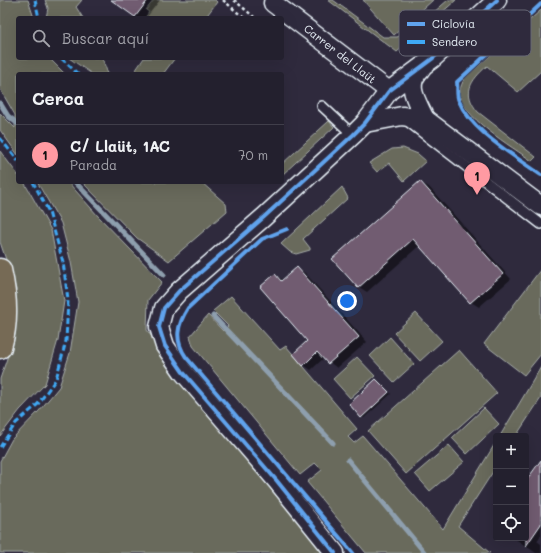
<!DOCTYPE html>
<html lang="es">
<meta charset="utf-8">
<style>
:root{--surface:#23202e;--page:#2b2836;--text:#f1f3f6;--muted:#a3a3aa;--line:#403e4a;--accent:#ff9aa2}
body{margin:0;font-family:Mali,sans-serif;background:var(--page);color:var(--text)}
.controls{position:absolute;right:12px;bottom:12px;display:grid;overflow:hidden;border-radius:4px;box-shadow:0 4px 16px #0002}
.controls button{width:36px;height:36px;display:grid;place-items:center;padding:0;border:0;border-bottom:1px solid var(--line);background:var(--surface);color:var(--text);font:20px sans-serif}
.you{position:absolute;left:347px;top:301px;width:14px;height:14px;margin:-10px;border:3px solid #fff;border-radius:50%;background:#1a73e8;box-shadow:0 0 0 6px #1a73e833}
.badge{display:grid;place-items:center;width:26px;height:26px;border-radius:50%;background:var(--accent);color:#111;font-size:13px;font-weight:700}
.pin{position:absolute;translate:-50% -33px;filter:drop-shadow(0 1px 2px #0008)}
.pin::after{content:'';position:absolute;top:21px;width:14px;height:12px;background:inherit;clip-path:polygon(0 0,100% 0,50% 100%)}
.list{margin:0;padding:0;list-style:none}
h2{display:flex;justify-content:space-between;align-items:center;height:52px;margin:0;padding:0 16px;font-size:17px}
h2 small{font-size:13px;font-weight:400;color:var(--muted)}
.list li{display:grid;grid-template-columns:26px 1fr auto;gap:12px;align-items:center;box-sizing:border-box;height:60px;padding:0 16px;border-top:1px solid var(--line)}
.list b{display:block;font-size:15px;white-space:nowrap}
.list p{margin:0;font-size:13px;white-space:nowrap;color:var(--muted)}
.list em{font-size:13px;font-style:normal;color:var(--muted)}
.icon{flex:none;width:22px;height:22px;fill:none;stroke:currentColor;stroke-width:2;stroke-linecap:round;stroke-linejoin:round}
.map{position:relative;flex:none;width:541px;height:553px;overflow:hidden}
.search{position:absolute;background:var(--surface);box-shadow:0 4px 16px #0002;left:16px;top:16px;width:268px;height:44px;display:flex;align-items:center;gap:10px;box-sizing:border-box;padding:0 14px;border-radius:4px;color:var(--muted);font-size:15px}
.panel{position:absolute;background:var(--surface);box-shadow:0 4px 16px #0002;left:16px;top:72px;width:268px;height:112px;border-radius:4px}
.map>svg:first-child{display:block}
.green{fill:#696a5c;stroke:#a8aeaa}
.shadow{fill:#0007}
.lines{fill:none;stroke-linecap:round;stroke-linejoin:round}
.stream{stroke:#8e9fae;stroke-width:5}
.building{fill:#715b71;stroke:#e8f1f8}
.lane-casing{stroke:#e8f1f8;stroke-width:12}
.street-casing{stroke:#e8f1f8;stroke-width:21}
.highway-casing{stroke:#e8f1f8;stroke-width:25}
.path{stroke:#e8f1f8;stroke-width:2.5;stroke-dasharray:3 3;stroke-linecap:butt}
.lane{stroke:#2f2a3d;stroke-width:9}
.street{stroke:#2f2a3d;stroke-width:18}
.highway{stroke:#766a55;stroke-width:22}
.quiet{stroke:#3fa9f5;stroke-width:3;stroke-dasharray:6 3;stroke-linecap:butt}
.cycleway-casing{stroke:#2f2a3d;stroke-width:6}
.cycleway{stroke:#60a3ed;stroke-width:4}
.labels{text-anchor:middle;stroke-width:4;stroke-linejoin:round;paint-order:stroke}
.street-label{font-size:11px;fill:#e8f1f8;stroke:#2f2a3d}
.key{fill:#2f2a3d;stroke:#666675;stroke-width:1}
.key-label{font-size:11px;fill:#e8f1f8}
</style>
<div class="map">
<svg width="541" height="553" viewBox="0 0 541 553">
<rect width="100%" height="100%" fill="#2f2a3d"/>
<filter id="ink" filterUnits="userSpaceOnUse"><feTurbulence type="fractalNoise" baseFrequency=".025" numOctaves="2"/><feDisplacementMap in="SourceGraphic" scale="8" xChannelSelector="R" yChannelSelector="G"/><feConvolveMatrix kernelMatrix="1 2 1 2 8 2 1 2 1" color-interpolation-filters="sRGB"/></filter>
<g filter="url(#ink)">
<g class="green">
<path d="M0,0H28L34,18H18V58H49L65,74H18V155L0,130V113L15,128V115L0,89Z"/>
<path d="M45,0H82L76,7L83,18H46L48,8Z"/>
<path d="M154,0H215L217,2L205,18H145L149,12L146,10Z"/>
<path d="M328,0H333L383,37H397L411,32L448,0H456L397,52Z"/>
<path d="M363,0H433L394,35Z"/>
<path d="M541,10V71L518,92L487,66C470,81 462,93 478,112L536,157L532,161C514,148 457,115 460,91C460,87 463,82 464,79Z"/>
<path d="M69,58H102L108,74H92Z"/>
<path d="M144,58H175L163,74H133Z"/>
<path d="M329,121L334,127L282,175V164Z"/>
<path d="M403,148L418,154L426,161L404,181L389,163L377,172L369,163L392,149Z"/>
<path d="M0,151L18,175V182H24L51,230L64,301L58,340L45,384L20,410L0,436V379L15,335L16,289L0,242Z"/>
<path d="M37,182H68L98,216L162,282L148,300L147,330L194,398L324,553H0V461L12,439L39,411L59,387L70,353L78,302L71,262L61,223Z"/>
<path d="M82,182H201L226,204L227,211L169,261L137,238Z"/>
<path d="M342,187L348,198L303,239L310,248V250L296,254L290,252L281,244Z"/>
<path d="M541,269V354L524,375L484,344Z"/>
<path d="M231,296L280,350L286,346L357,429L348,437L354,443L363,436L443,529L496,442V467L458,526L490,553H366L307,482L322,470L315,463L300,475L193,346L190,336L208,315L223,331L228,326L213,311Z"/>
<path d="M416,313L442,341L420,361L394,333Z"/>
<path d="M390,337L414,364L394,382L370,356Z"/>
<path d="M459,350L497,393L406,474L368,431Z"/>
<path d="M357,357L375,376L350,398L333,379Z"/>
<path d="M541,367V398L516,436H500Z"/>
<path d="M484,408L499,424L467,454L452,438Z"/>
<path d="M449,445L464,462L430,491L415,474Z"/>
</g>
<g class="shadow">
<path d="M113,0H160L146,18H138Z"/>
<path d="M420,182L429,187L511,279L479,307L471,302L420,245L367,292L359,287Z"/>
<path d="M297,269L305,273L367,342L337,368L324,358L311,370L304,365L309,341L275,275L283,280Z"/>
<path d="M377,380L391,394L364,418L362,417Z"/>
<path d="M541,462V535L537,541L541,544V553H536L514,538H526V483L532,475L535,467Z"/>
</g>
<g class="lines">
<g class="stream">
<path d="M0,103L8,116L18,124"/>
<path d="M75,182L164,275"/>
<path d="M213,316L333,443"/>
<path d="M348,460L425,553"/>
</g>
</g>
<g class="building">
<path d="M111,0H148L135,17Z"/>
<path d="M420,181L503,274L470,303L413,239L358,288L332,259Z"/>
<path d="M297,267L359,337L328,364L317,352L303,366L293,354L307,341L260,287L275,274L281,281Z"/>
<path d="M376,379L389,392L361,418L349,404Z"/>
<path d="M541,460V524L526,546V481Z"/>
</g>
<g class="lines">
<g class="lane-casing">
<g id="lane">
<path d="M322,106L353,135"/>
<path d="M406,120L541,224"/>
</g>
</g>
<g class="street-casing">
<g id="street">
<path d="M273,3L389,91"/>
<path d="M421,69C404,85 417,101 425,119"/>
<path d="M365,123L402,116L425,119L541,206"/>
<path d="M335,553L277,481L183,372L165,346L159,327L164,308L179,291L264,217L353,135L365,123L389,91L432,59L497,0"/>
</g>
</g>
<g class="highway-casing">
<path id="highway" d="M0,270C6,296 8,321 0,347"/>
</g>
<g class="path">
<path d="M223,0L244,18"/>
<path d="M234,0L254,17"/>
</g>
<use href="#lane" class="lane"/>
<use href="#street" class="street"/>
<use href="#highway" class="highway"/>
<g class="quiet">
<path d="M35,0L39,18"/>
<path d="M61,58L78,74"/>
<path d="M0,138L18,161"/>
<path d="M0,447L16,423L38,404L56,379L66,341L68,300L63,262L49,212L33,182"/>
</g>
<g class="cycleway-casing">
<g id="cycleway">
<path d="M541,4L457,82C458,88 456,96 459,101C471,131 515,156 541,175"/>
<path d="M287,229L262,239L188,308C177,325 174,340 186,357L353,553"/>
<path d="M335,553L277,481L183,372L165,346L159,327L164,308L179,291L264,217L353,135L365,123L389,91L432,59L497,0"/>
</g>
</g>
<use href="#cycleway" class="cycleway"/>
</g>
</g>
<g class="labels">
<g class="street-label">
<text transform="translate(340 54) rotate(38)" y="4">Carrer del Llaüt</text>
</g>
</g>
<rect x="399" y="10" width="132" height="46" rx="6" class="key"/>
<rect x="407" y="22" width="18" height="4" fill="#60a3ed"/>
<rect x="407" y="40" width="18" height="4" fill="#3fa9f5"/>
<g class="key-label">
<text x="432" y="28">Ciclovía</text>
<text x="432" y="46">Sendero</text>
</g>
</svg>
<div class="controls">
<button>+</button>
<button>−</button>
<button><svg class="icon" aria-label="locate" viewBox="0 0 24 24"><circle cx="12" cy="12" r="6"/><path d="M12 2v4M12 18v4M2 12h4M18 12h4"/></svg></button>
</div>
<div class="you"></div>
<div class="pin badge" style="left:477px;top:195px">1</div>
<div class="search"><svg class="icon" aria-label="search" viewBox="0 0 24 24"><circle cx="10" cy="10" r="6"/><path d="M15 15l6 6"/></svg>Buscar aquí</div>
<section class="panel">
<h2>Cerca<small></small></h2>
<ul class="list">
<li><span class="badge">1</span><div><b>C/ Llaüt, 1AC</b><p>Parada</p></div><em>70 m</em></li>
</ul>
</section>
</div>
